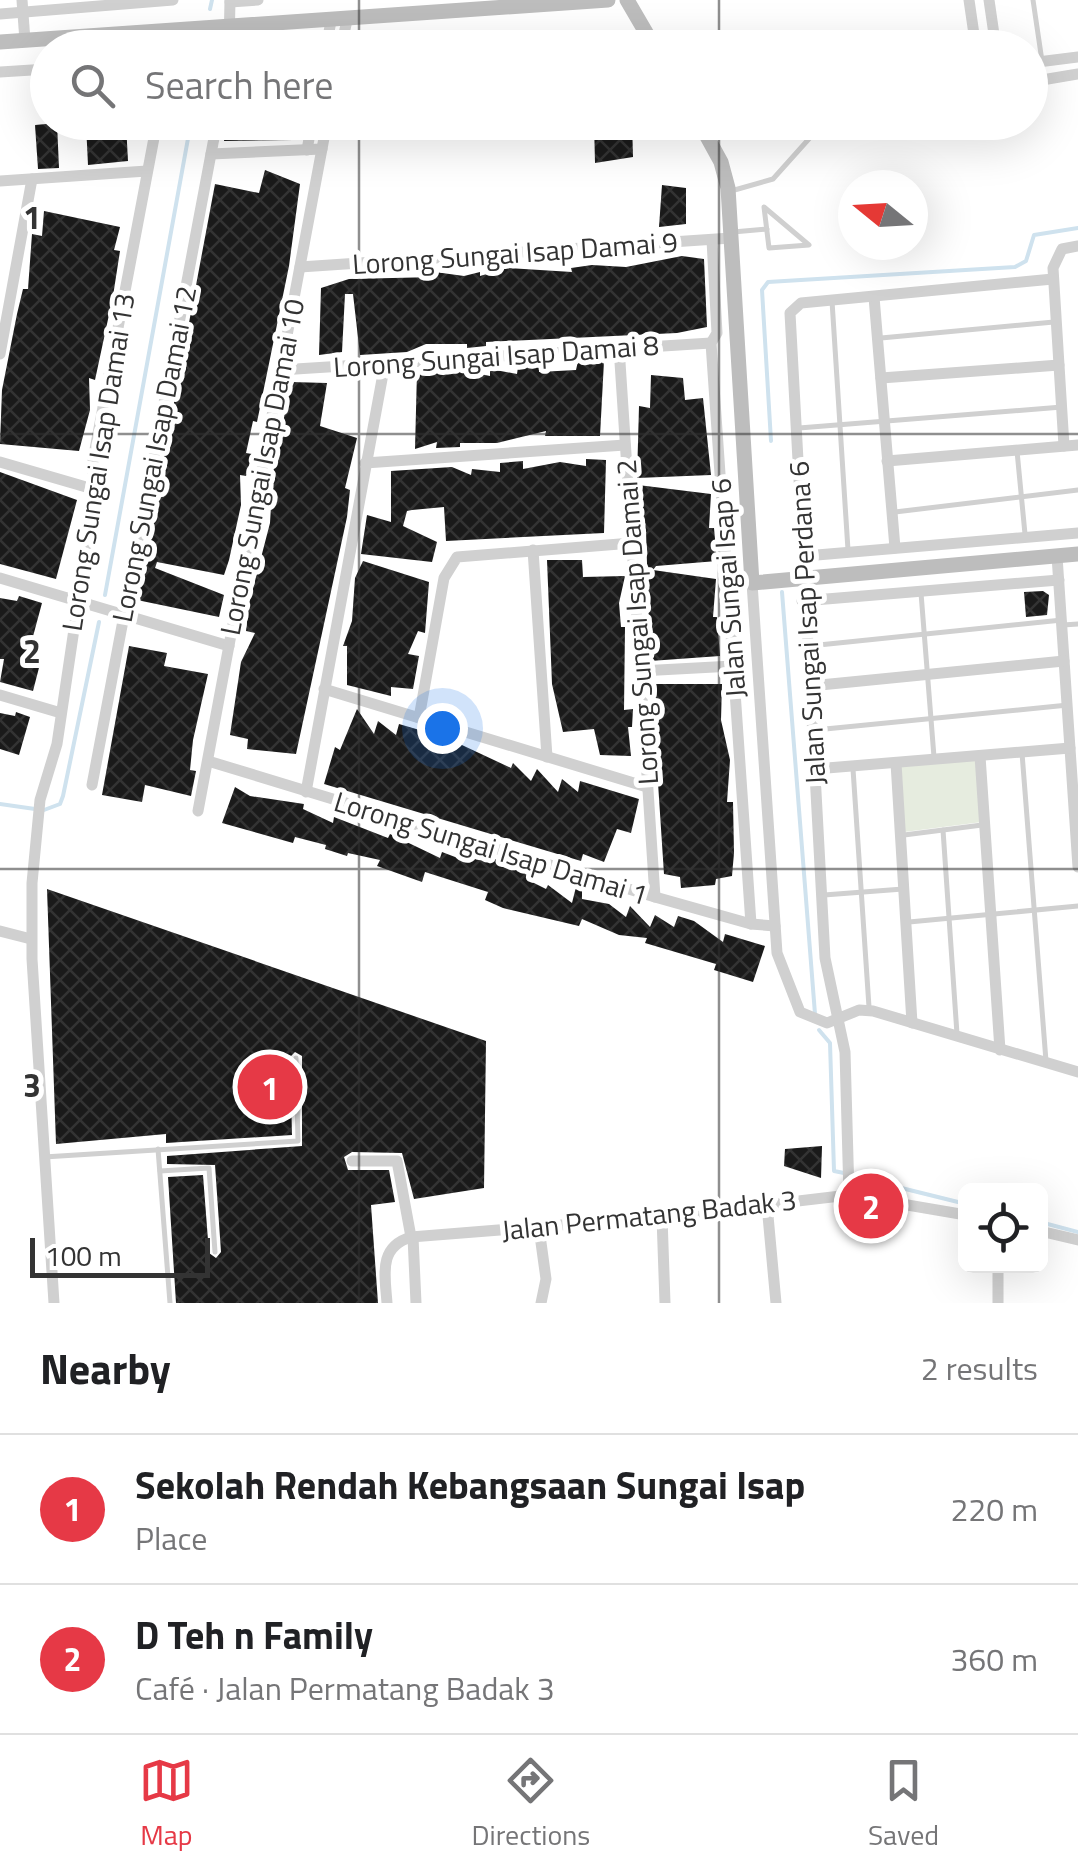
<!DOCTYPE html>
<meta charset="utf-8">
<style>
:root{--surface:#fff;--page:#f2f2f2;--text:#202124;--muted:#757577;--line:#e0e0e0;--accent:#e63946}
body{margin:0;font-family:"Titillium Web",sans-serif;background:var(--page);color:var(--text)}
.controls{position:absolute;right:30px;bottom:30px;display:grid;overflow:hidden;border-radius:15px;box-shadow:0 10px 40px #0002}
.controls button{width:90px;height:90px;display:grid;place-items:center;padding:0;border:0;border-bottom:2px solid var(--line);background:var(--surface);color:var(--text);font:50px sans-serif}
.compass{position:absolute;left:838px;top:170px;width:90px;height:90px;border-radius:50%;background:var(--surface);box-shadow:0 10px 40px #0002;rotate:288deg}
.scale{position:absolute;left:30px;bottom:25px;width:180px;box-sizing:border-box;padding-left:10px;border:5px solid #333;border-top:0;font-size:28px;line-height:35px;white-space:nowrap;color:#333;-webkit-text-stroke:8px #fff;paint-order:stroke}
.you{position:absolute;left:442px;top:728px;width:35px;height:35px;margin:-25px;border:8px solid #fff;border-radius:50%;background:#1a73e8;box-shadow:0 0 0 15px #1a73e833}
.badge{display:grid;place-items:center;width:65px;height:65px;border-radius:50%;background:var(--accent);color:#fff;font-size:32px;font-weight:700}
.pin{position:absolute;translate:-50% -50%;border:5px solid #fff;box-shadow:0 2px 10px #0006}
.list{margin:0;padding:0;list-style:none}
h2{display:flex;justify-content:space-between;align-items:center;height:130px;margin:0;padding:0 40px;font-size:42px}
h2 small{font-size:32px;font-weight:400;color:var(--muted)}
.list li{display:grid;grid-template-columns:65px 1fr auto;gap:30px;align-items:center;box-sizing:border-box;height:150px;padding:0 40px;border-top:2px solid var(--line)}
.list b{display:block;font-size:38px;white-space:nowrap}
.list p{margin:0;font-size:32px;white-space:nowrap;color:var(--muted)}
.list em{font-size:32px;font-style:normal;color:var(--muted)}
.icon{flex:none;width:55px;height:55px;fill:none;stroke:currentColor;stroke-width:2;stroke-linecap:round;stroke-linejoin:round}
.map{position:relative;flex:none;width:1078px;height:1303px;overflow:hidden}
.search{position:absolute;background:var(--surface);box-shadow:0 10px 40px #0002;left:30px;right:30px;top:30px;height:110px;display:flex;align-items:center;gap:25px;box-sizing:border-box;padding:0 35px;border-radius:55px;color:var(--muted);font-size:38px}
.sheet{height:430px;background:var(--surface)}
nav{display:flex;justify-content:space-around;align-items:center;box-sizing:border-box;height:140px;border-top:2px solid var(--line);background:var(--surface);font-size:28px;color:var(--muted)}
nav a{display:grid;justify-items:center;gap:5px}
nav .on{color:var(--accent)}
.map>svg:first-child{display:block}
.green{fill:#e6ecdf}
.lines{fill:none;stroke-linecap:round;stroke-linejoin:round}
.stream{stroke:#cfe2ee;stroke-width:4}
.building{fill:url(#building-cross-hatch)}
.lane{stroke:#d0d0d0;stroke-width:5}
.street{stroke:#d0d0d0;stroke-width:11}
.secondary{stroke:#bdbdbd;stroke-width:15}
.grid{fill:none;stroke:#333;stroke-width:2.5;stroke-opacity:0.55}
.labels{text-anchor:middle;stroke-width:10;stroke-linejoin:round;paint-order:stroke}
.street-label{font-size:28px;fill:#333;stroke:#fff}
.grid-label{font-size:32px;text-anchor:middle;font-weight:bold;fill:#333;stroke:#fff;stroke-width:10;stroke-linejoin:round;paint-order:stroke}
</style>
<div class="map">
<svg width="1078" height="1303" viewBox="0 0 1078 1303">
<defs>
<pattern id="building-cross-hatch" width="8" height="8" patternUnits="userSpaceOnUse" patternTransform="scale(2.5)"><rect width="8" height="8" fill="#1a1a1a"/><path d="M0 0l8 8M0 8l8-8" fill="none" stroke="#333"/></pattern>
</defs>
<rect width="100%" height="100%" fill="#fff"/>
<path class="green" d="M977,759L982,822L904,832L900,765Z"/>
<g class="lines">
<g class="stream">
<path d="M210,9L212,0"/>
<path d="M771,441L762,290L768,282L1015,267L1026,261L1034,235L1078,228"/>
<path d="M782,592L815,1014"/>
<path d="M105,595L191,122"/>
<path d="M0,804L35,809"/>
<path d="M44,810L60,804L63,796L99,622"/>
<path d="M819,1030L830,1043L834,1171L844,1173"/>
<path d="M853,1176L966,1204"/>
<path d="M1040,1222L1078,1232"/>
</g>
</g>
<g class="building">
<path d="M226,122H298L293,140L224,141Z"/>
<path d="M594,122H632L633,157L595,163Z"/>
<path d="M57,123L59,168L38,169L35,125Z"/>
<path d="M86,124H126L128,161L88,165Z"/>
<path d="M265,170L300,184L289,266L257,422L253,421L246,453L252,454L246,476L240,475L241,505L229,560L224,575L157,562L155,568L224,595L219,617L137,600L215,184L259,193Z"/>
<path d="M662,185L686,188V224L659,227Z"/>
<path d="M44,211L120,227L114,250L120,251L113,296L95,380L89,378L90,410L79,451L0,444L2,390L17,314L23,289H28L32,234L42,236Z"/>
<path d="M682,256L704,259L707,327L677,333L486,342V346L467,348V344H426L407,352L360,355L353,294H345L342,352L319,355L321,288L349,279L436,277L435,272L464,276L480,272V276L507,268L572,272L571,268L592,265L626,267Z"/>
<path d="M578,361H604L600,436H545L546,431L497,443H460V447L436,448L437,442L415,449L417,371L460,370L490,376V369L517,374L518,367L539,366V372L576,370Z"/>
<path d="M651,375L683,378L685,400L703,398L711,475L637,478L639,406L650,408Z"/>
<path d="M291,382L327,383L320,426L357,438L345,488L350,490L347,517L296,754L247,749L248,739L230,735L241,662L255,633L246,631L249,604L270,523L273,473Z"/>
<path d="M586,459L606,460L604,533L446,541L444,507L412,510L407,511L403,526L437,542L432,562L361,554L367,515L391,522V471L452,467L471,475L472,469L500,472V463L523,461V469L560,462L586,466Z"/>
<path d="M0,472L77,500L56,579L0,564Z"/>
<path d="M638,485L711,494L709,528H714L717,561L656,566L653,570L716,579L713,617H717L720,656L650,661L646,531Z"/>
<path d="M547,560H582L583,577L625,576L619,603L621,627H625L624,710L633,709L632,727H628L631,756L600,755L594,729L563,732L552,684Z"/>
<path d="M363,561L429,582L425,633L418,631L408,654L419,656L413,689L391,687V696L347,685V646H343L352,621L355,578Z"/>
<path d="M1043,591L1049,595L1047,615L1026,617L1024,592Z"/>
<path d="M19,596L42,603L28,655L41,660L33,691L0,682L4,659H0V598L17,601Z"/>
<path d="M129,646L167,653L164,666L208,674L193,740L190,770L196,771L191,796L145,785L142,802L102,795Z"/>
<path d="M656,684H722L721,720L730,760L727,802H733L734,853L732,876L716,879L715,885L681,888L680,877L664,874L654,722Z"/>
<path d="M357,709L374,734L378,721L396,735L399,724L447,738L511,768L513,763L531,781L537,769L558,792L562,779L578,792L580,781L639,799L631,833L617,829L604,862L583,854L581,861L324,784L335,747L340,750Z"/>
<path d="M16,712L30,717L19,755L0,749V713L15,716Z"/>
<path d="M235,787L250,796L304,804L303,809L333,823L334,817L388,838L390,834L440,858L442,852L463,860L465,852L499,860L531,873L530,881L546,889L548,885L572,903L577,883L582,885V899L609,904L626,917L630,906L650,927L655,915L674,927L678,916L694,921L723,942L725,934L765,946L753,982L714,970L716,964L645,943L647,938L619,935L582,919L579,926L503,908L485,900L488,892L425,872L422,882L377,866L380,860L348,853L347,856L325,849L326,845L295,837L293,843L222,823Z"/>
<path d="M47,889L486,1041L484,1188L414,1199L402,1153L352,1152L344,1157L348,1170H389L395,1202L371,1205L378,1303H176L168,1177L203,1175L209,1253L216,1258L221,1252L215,1165L167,1164V1156L302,1146V1056L295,1052L290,1057L292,1135L166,1143V1134L56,1144Z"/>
<path d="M822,1146L821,1178L784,1166L785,1149Z"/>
</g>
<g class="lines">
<g class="lane">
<path d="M1033,0L1042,61"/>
<path d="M866,45L869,48"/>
<path d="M731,191L773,179L824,122"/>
<path d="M764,207L809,245L769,248Z"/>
<path d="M733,232L767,229"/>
<path d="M832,301L848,550"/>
<path d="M881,338L1054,322"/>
<path d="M799,428L1062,407"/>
<path d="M1017,451L1025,534"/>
<path d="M895,512L1078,490"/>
<path d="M921,593L934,757"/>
<path d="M1063,625L1078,624"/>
<path d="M809,646L1062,620"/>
<path d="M815,730L1068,705"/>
<path d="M1022,753L1046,1061"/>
<path d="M853,769L869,1007"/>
<path d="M943,830L957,1034"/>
<path d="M904,835L982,825"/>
<path d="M824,895L903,889"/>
<path d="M909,922L1078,906"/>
<path d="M158,1149L170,1303"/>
<path d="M44,1157L298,1141L296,1058"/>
<path d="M160,1171L209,1168L215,1252"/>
</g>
<g class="street">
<path d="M22,0L25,41"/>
<path d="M969,0L976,48"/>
<path d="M989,0L996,48"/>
<path d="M230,2L258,0"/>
<path d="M0,14L173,0"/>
<path d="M172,48L176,30"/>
<path d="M229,48L230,0"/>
<path d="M326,48L331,21"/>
<path d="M341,48L347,20"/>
<path d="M1030,63L1078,57"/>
<path d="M0,72L48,69"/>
<path d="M1030,82L1078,74"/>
<path d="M307,150L312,122"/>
<path d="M211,154L322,149"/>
<path d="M0,181L147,171"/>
<path d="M712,240L717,333L711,343L751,924"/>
<path d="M300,267L731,238"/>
<path d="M874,297L895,548"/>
<path d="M619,347L655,897"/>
<path d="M0,354L32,179"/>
<path d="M280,370L711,343"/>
<path d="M881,378L1059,365"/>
<path d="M1064,446L1053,268L1062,249L1078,246"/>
<path d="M887,461L1078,445"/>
<path d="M0,462L93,489"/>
<path d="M365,463L625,445"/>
<path d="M533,550L547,757"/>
<path d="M805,556L1078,533"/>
<path d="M1057,556L1078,867"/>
<path d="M0,578L229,646"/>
<path d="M752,583L777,953L800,1012L827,1023L859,1010L873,1011L1078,1072"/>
<path d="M802,601L1059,580"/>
<path d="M640,671L733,666"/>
<path d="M810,686L1064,661"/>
<path d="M324,689L647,787"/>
<path d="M0,695L61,713"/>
<path d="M419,718L444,578L457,557L632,543"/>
<path d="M980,756L1000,1050"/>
<path d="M208,761L655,897L751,924L775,926"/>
<path d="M896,763L912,1023"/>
<path d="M815,769L1070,748"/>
<path d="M92,785L217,122"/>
<path d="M306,792L385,363"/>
<path d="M198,811L327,122"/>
<path d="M0,931L31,939"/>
<path d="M352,1161H397L411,1237"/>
<path d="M849,1195L845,1052L825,958L790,313L801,303L1053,279"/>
<path d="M767,1205L776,1303"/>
<path d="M662,1217L665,1303"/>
<path d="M539,1228L546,1279L541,1303"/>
<path d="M1040,1231L1078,1240"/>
<path d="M413,1237L416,1303"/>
<path d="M54,1303L32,959V883L40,800L57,744L92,508L93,460L157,122"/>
<path d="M387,1303C385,1275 378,1247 411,1237L662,1217L849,1195L966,1215"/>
<path d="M998,1303V1266"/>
</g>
<g class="secondary">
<path d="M627,0L655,48"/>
<path d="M0,42L608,0"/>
<path d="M699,122L721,162L728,188L752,583L1078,554"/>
</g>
</g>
<path class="grid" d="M359,0V48M719,0V48M359,122V1303M719,122V1303M0,434H1078M0,869H1078"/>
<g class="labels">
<g class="street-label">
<text transform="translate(515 253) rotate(-4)" y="10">Lorong Sungai Isap Damai 9</text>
<text transform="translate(496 356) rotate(-4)" y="10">Lorong Sungai Isap Damai 8</text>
<text transform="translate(154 454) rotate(-79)" y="10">Lorong Sungai Isap Damai 12</text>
<text transform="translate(98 462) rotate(-81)" y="10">Lorong Sungai Isap Damai 13</text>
<text transform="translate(262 467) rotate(-79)" y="10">Lorong Sungai Isap Damai 10</text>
<text transform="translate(728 588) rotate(-94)" y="10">Jalan Sungai Isap 6</text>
<text transform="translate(637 622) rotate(-94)" y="10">Lorong Sungai Isap Damai 2</text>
<text transform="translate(807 623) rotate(-93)" y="10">Jalan Sungai Isap Perdana 6</text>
<text transform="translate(491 848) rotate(17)" y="10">Lorong Sungai Isap Damai 1</text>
<text transform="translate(649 1215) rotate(-6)" y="10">Jalan Permatang Badak 3</text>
</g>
</g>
<g class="grid-label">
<text x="32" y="229">1</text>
<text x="32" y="663">2</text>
<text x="32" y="1097">3</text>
</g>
</svg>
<div class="controls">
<button><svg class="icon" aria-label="locate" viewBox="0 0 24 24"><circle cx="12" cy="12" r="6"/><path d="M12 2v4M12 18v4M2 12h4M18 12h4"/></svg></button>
</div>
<svg class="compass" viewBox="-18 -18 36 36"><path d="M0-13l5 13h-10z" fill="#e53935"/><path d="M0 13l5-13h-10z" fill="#757577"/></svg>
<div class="scale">100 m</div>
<div class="you"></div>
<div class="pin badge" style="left:270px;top:1087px">1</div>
<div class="pin badge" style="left:871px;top:1206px">2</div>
<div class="search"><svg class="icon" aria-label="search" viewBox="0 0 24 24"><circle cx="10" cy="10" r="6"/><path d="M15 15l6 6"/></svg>Search here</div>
</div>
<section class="sheet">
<h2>Nearby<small>2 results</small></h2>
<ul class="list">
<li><span class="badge">1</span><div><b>Sekolah Rendah Kebangsaan Sungai Isap</b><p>Place</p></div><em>220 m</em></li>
<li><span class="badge">2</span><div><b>D Teh n Family</b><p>Café · Jalan Permatang Badak 3</p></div><em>360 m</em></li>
</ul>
</section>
<nav>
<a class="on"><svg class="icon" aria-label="map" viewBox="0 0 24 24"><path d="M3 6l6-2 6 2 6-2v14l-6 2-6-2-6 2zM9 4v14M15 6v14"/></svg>Map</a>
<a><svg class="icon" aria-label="directions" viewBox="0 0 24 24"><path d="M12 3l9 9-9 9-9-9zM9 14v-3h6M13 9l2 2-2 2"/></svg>Directions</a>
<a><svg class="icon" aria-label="saved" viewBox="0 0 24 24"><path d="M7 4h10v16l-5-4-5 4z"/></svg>Saved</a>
</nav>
